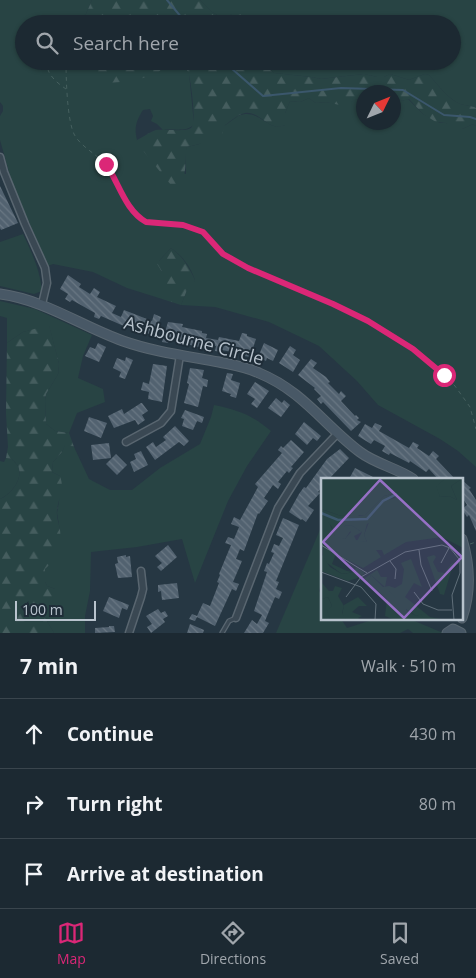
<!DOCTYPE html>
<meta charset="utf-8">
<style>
:root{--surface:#1c2932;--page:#25313a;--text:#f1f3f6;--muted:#a0a6ac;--line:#3a454d;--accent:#db2777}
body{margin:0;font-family:"Open Sans",sans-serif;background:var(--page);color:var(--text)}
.compass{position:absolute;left:356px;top:85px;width:45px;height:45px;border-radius:50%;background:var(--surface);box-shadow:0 1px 4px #0004;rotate:47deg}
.scale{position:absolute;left:15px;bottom:12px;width:81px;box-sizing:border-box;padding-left:5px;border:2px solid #b8c3cd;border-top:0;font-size:14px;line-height:18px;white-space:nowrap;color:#b8c3cd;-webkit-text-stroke:4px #1f2d38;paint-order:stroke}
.stop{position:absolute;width:15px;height:15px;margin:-11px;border:4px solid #db2777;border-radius:50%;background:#fff}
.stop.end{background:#db2777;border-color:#fff;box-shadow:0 1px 5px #0008}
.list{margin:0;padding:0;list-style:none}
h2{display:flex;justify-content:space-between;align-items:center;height:65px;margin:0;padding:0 20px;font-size:21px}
h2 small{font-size:16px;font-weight:400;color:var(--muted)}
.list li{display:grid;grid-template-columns:32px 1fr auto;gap:15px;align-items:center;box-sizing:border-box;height:70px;padding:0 20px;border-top:1px solid var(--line)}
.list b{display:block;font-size:19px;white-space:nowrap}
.list em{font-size:16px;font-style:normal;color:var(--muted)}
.icon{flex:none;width:28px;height:28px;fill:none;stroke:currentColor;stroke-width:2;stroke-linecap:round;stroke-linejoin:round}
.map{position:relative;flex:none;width:476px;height:633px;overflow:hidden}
.search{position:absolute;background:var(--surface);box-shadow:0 1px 4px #0004;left:15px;right:15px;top:15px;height:55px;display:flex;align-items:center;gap:12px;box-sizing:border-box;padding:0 18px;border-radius:28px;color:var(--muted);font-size:19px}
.sheet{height:275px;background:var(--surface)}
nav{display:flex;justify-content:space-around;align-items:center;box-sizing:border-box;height:70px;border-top:1px solid var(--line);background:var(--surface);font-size:14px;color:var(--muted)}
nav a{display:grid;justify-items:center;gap:2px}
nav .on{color:var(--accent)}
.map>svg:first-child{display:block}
.green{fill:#284444}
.forest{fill:url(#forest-firs)}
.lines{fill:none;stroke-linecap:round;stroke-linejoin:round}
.stream{stroke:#3b576c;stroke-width:2}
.building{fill:url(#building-back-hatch)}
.lane-casing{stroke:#596670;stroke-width:5.5}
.street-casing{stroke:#596670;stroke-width:9}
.secondary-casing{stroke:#596670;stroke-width:11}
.path{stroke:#46605f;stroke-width:1;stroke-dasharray:4 4;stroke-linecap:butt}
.lane{stroke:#3a4853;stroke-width:3}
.street{stroke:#3a4853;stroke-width:6}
.secondary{stroke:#485866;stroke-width:9}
.route{stroke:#db2777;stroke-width:6}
.labels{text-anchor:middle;stroke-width:4;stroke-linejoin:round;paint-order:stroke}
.street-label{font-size:18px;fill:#b8c3cd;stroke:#1f2d38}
.inset-river{fill:none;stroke:#3b576c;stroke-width:2.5}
.inset-road{fill:none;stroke:#606f7a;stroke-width:1}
.view{fill:#9670c5;fill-opacity:0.15;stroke:#9670c5;stroke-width:2.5}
.inset-edge{fill:none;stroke:#b8c3cd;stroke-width:2.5}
</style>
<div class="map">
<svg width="476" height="633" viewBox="0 0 476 633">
<defs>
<pattern id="forest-firs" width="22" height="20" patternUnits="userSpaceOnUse" patternTransform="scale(1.25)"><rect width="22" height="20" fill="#284444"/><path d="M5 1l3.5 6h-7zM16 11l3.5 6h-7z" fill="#455d5e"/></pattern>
<pattern id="building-back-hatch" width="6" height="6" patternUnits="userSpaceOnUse" patternTransform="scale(1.25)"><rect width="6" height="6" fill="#526270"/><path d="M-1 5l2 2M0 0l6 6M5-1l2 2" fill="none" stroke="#697783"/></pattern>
</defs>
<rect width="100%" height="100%" fill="#263743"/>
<g class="green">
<path d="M0,0H92L86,14L73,24H24V61H81L82,66L162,68L157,61H182L189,73L194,124C187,133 173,128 163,130L157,124L151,121L153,116L150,109L143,110C136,121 134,128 137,140L136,141L155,164L186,174L185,152L187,147L199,144L238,116C260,107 267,133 285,125V113L290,101L300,102L309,98L316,103L326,102L344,105L357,99L363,101L364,122H394V99L401,101L408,99L423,114L440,123H446L462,129L473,124L476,126V467L458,451L440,439L378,405L357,381L319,346L269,322L215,307L181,305L187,290L195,280C190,266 183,257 171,248L159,261L162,272V299L127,288L93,272L53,264L48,266L12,183L0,140V116L3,111V106L0,102Z"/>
<path d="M200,0H476V108C471,105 465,106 460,104C448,99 438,85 429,75L425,74L409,80L390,74L384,77H377L364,74L321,79L311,77L274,73L258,61H452V24H250V19L232,14L224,19L212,12Z"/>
<path d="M23,234C32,253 40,270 42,291L34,294L0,286V242Z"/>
<path d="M0,301L35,309L92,335L83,356L78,378L103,389L105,402L77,413L69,433L55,431L46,424L45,400L46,394L58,374L59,364L49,326L23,332L7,343V318L0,316Z"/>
<path d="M214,405C238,410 252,415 271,431L247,466L228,501L195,583L182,539L137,547L91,552L90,591L85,616V633H54L45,618L42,607L50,602L55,589L47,586L45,582V569L60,531L57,513L59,501L60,476L52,472L53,462L62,452L65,444L74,447L89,479L110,490H132L160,468L200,444L211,417Z"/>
<path d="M6,458L12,459C14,461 19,466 19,469C22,481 10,495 0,499V461L4,462Z"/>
<path d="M322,525V580L319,591L322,595V619H341L347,628L375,619H410L443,633H413L408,629L400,633H276Z"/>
</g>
<g class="forest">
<path d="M92,0H200L212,12L224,19L232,14L239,13L250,19V24H73L86,14Z"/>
<path d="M157,61L162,67C160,71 160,71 157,73C148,79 109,85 99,82C92,80 83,68 81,62Z"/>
<path d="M182,61H258L274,73L311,77L321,79L364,74L377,77H384L390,74L409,80L425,74L429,75C438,85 448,99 460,104C465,106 471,105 476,108V126L473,124L462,129H456L446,123L436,122L423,114L409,99L401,101L394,99V92H364L363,101L357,99L344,106L326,102L316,103L309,98L300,102L290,101L285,113V125C269,133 261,111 245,113C238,114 231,121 225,125L222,134L199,144L187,147C183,158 191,186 171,185L135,141C142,138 149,132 156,130C163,129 186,132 191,128C197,124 191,83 189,75C188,70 184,66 182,61Z"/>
<path d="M171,248C183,257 189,267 195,280L192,287L187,290L181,305L162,299V272L156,262L159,261Z"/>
<path d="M49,325L59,364L58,374L46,394L45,400L46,424L55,431L69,433L74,447L65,445L62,452L53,462L52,472L60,476C65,491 59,495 57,510C56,517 59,523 60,530C62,545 56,560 45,569V582L47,586L55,589L58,593L54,602L42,607L45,618L54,633H0V499C10,495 22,481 19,469C19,466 14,461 12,459L6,458L8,447L6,413L7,343L23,332Z"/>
</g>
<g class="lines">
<g class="stream">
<path d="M167,0L187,24"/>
<path d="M223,61L263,96L341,88L403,90L444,115L470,117L476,119"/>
</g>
</g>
<g class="building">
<path d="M0,186L18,223L1,230L0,228Z"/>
<path d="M68,275L81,284L79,287L90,294L94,288L100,292L97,297L116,306L112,313L121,317L124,310L152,321L154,314L161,317L154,336L127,325L126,327L101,316L99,319L94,317L95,313L72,300L70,302L65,299L68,294L60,289Z"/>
<path d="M168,322L183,324L182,327L202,331V333L207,334L206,338L218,340L219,337L239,341L242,333L247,334V336L256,339L250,357L245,356L247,351L233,347L232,352L222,350V352L215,351L216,346L205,344L204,348L195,346L185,344L186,342L170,338L168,343L162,342Z"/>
<path d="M98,343L106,347L99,362L85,356L90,347L95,349Z"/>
<path d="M264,343L278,350L273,361L267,358L266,361L258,357Z"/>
<path d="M290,346L296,350L293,355L300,360L293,372L279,363Z"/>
<path d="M126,357L133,360L125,379L119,377L121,372L113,368L117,358L125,361Z"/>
<path d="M311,359L317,363L313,368L326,377L330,382L328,383L339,394L341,391L346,396L341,401L355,416L356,415L359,418L357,420L361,422L351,431L323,402L321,404L317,399L321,396L314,389L315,388L298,375Z"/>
<path d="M153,364L167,366L162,402L148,399L149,392L141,390L143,382L149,384Z"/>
<path d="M190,368L204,370L202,378L208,380L207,387L203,386L198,407L184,403L189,384L187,383Z"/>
<path d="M227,373L233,374L231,380L240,383L236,398L230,396L231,394L222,391Z"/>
<path d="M255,382L269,391L257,408L251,404L255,399L247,394Z"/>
<path d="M276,398L282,403L284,400L290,405L281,417L268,408Z"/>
<path d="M141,403H142L148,411L142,415L145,420L138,425L135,420L114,428L108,416L122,409L124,414Z"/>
<path d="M185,410L204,417L202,423L197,421L193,430L182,426L184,419L181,418Z"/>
<path d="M89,417L107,423L101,438L84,431Z"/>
<path d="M304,422L321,436L317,441L313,438L307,445L295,434Z"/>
<path d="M375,423L382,426L379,431L409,448L413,442L419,445L417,448L429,456L433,451L439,456L436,459L455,479H438L429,469L426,472L410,461L409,463L390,453L389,455L382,451L385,446L374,440L371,444L358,436L365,424L372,428Z"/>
<path d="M175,426L189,441L184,446L179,442L155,460L146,447L153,442L156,447L166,440L163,437Z"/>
<path d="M291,440L304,452L291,467L293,468L289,473L287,471L278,482L281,484L278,489L273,485L264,498L268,501L259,514L258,513L244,551L240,549L236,559L242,561L233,582L239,584L236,591L232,589L215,626L197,617L195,621L189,619L192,614L197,616L203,603L210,606L219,583L217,582L220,575L219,574L231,545L225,543L228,537L234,539L239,527L231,524L234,517L240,520L258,487L255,484L282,453L278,450L281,446L283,448Z"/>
<path d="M109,443L111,458L93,460L91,445Z"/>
<path d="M340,449L349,458L329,479H322V487L318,492L320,493L308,506L314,510L306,522L302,519L301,520L289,512L299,494L304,487L306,488L327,459Z"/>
<path d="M141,451L148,465L134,472L130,462L136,459L134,454Z"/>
<path d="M116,454L127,465L117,475L106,464Z"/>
<path d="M355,468L377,479H349Z"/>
<path d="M462,480L471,488L469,489L476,500V531L469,515L467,517L462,509L467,505L462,497Z"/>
<path d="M283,518L299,525L276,581L279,582L276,589L282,592L279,599L275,597L265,621L269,623L263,633H244L252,620L257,624L262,615L254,611L267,572L264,571L267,563L269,564L274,553L271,552L274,544L279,546L283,538L276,535Z"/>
<path d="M168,545L177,557L161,571L157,567L162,563L155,556Z"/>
<path d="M126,555V557L130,556L132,577L118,578L115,564L118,563L117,557Z"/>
<path d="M177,583L179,598L162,600L161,591L158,592V585Z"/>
<path d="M109,597L129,605L127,610L122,608L119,618L103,611Z"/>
<path d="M158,609L161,613L165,611L168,616L163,619L165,622L151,633L147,627L152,624L146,616Z"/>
<path d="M190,624L204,630L203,633H187Z"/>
<path d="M109,626H114L115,632L95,633V628L109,627Z"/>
</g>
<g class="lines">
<g class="lane-casing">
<path id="lane" d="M222,633L229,621L236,618"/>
</g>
<g class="street-casing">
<g id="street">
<path d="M0,157L4,172L25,224L45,268L47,283L42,304"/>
<path d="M126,442L161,423L171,411L180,355"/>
<path d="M236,618L278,508L300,473L338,433"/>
<path d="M129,633L141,597L143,589L141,571"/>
</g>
</g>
<g class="secondary-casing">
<g id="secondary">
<path d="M0,294C45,300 81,326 123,341C154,352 187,356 219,362C233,365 247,367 259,373C303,391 324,425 360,452C376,464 397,468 413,479"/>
<path d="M462,539C470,565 471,592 462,618"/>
<path d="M447,633L453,629L461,633"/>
</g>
</g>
<g class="path">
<path d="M47,61C45,73 57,83 66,89"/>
<path d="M66,61C66,78 67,119 74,134C80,146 95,153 104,163C120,181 124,209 146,222L183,225L203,232L223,254L248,268L333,304L383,330L432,363L455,386L470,407L476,429"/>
<path d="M470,544L476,542"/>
</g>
<use href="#lane" class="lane"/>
<use href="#street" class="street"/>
<use href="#secondary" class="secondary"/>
</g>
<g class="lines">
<path class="route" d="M106,164C119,183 125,210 146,222L183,225L203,232L223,254L248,268L333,304L368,321L413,349L444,375"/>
</g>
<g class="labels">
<g class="street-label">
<text transform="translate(194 341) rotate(15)" y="6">Ashbourne Circle</text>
</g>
</g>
<g transform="translate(321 478)">
<rect width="142" height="142" fill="#263743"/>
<path d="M0,0H125L117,7L119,19L128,18L136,22L130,8L142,0V70L121,59L85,64L63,77L61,72H55L60,79L42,90L15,76L11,86L26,93L33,94L35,89L44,95L37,100L34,94L21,96L2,82L0,37L7,42L14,58L24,61L30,54L23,48L30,47L41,54L33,58L35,62L46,64L43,57L50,39L64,23L74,20L75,15L63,18L44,37L20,38L0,31ZM113,77L115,79L112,84L117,94L124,95L130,86L137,83L139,86L132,87L123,117L119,116L106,79ZM90,81L101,109L93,105L84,119L109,139L124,142L101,141L100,137L95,138L85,131L68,113V108L74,110L81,106L83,91L80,85ZM56,92L60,99H66L64,109L50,97L47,104L44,101L38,104ZM7,119L11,128L8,131L9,142H0V121ZM37,119L46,128H38L31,134L41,138L37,140L40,142H20L23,127Z" fill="#284444"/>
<path d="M125,0H142L130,8L136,22L128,18L119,19L115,8ZM77,15L52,36V43L46,46L43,57L46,64L36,63L41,54L30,47L23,48L30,52L24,61L14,59L11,49L0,37V31L20,38H29L34,34L38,38L44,37L63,18ZM0,75L9,89L21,96L35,94L37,100L27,103L0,93ZM50,97L62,109L68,108V113L85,128V132L95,138L100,136L104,142H74L64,138L66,121L47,104ZM0,104L8,113H12L14,108L21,110L17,118L23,128L21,135L25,141L9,142L6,132L11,128L7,119L1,121L0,135Z" fill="#284444"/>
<path class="inset-river" d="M0,35L17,42L46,41L62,23L76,16"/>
<path class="inset-road" d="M0,67L46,95M98,72L100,87L111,113M69,83L75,91L74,101M120,85L128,70M0,94L40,109L55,126L54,142M93,114L102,126L117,132H131M25,119L40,99L84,74L121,67L129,70L138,81M133,142L131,117L139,95V83"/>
<path class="view" d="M59,2L141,79L83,140L2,64Z"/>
<rect width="142" height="142" class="inset-edge"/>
</g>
</svg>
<svg class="compass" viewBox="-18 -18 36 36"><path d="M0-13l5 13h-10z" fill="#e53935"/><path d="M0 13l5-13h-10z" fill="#a0a6ac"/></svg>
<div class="scale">100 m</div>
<div class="stop" style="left:444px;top:375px"></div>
<div class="stop end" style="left:106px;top:164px"></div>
<div class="search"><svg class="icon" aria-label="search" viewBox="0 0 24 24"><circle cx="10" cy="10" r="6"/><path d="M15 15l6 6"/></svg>Search here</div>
</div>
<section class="sheet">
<h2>7 min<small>Walk · 510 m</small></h2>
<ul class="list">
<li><svg class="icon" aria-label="ahead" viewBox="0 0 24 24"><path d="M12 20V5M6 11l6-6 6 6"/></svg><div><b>Continue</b></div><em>430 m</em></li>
<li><svg class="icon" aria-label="right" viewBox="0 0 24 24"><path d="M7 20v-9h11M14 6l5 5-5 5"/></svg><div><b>Turn right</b></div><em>80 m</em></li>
<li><svg class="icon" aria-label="arrive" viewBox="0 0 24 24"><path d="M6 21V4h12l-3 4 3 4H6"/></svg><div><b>Arrive at destination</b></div></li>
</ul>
</section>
<nav>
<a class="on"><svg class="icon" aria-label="map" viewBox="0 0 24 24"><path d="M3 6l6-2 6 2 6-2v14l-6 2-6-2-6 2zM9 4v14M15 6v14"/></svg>Map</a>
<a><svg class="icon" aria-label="directions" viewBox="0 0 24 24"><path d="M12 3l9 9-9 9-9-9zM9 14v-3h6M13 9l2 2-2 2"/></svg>Directions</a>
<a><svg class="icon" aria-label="saved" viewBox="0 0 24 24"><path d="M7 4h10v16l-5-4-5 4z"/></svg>Saved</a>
</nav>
